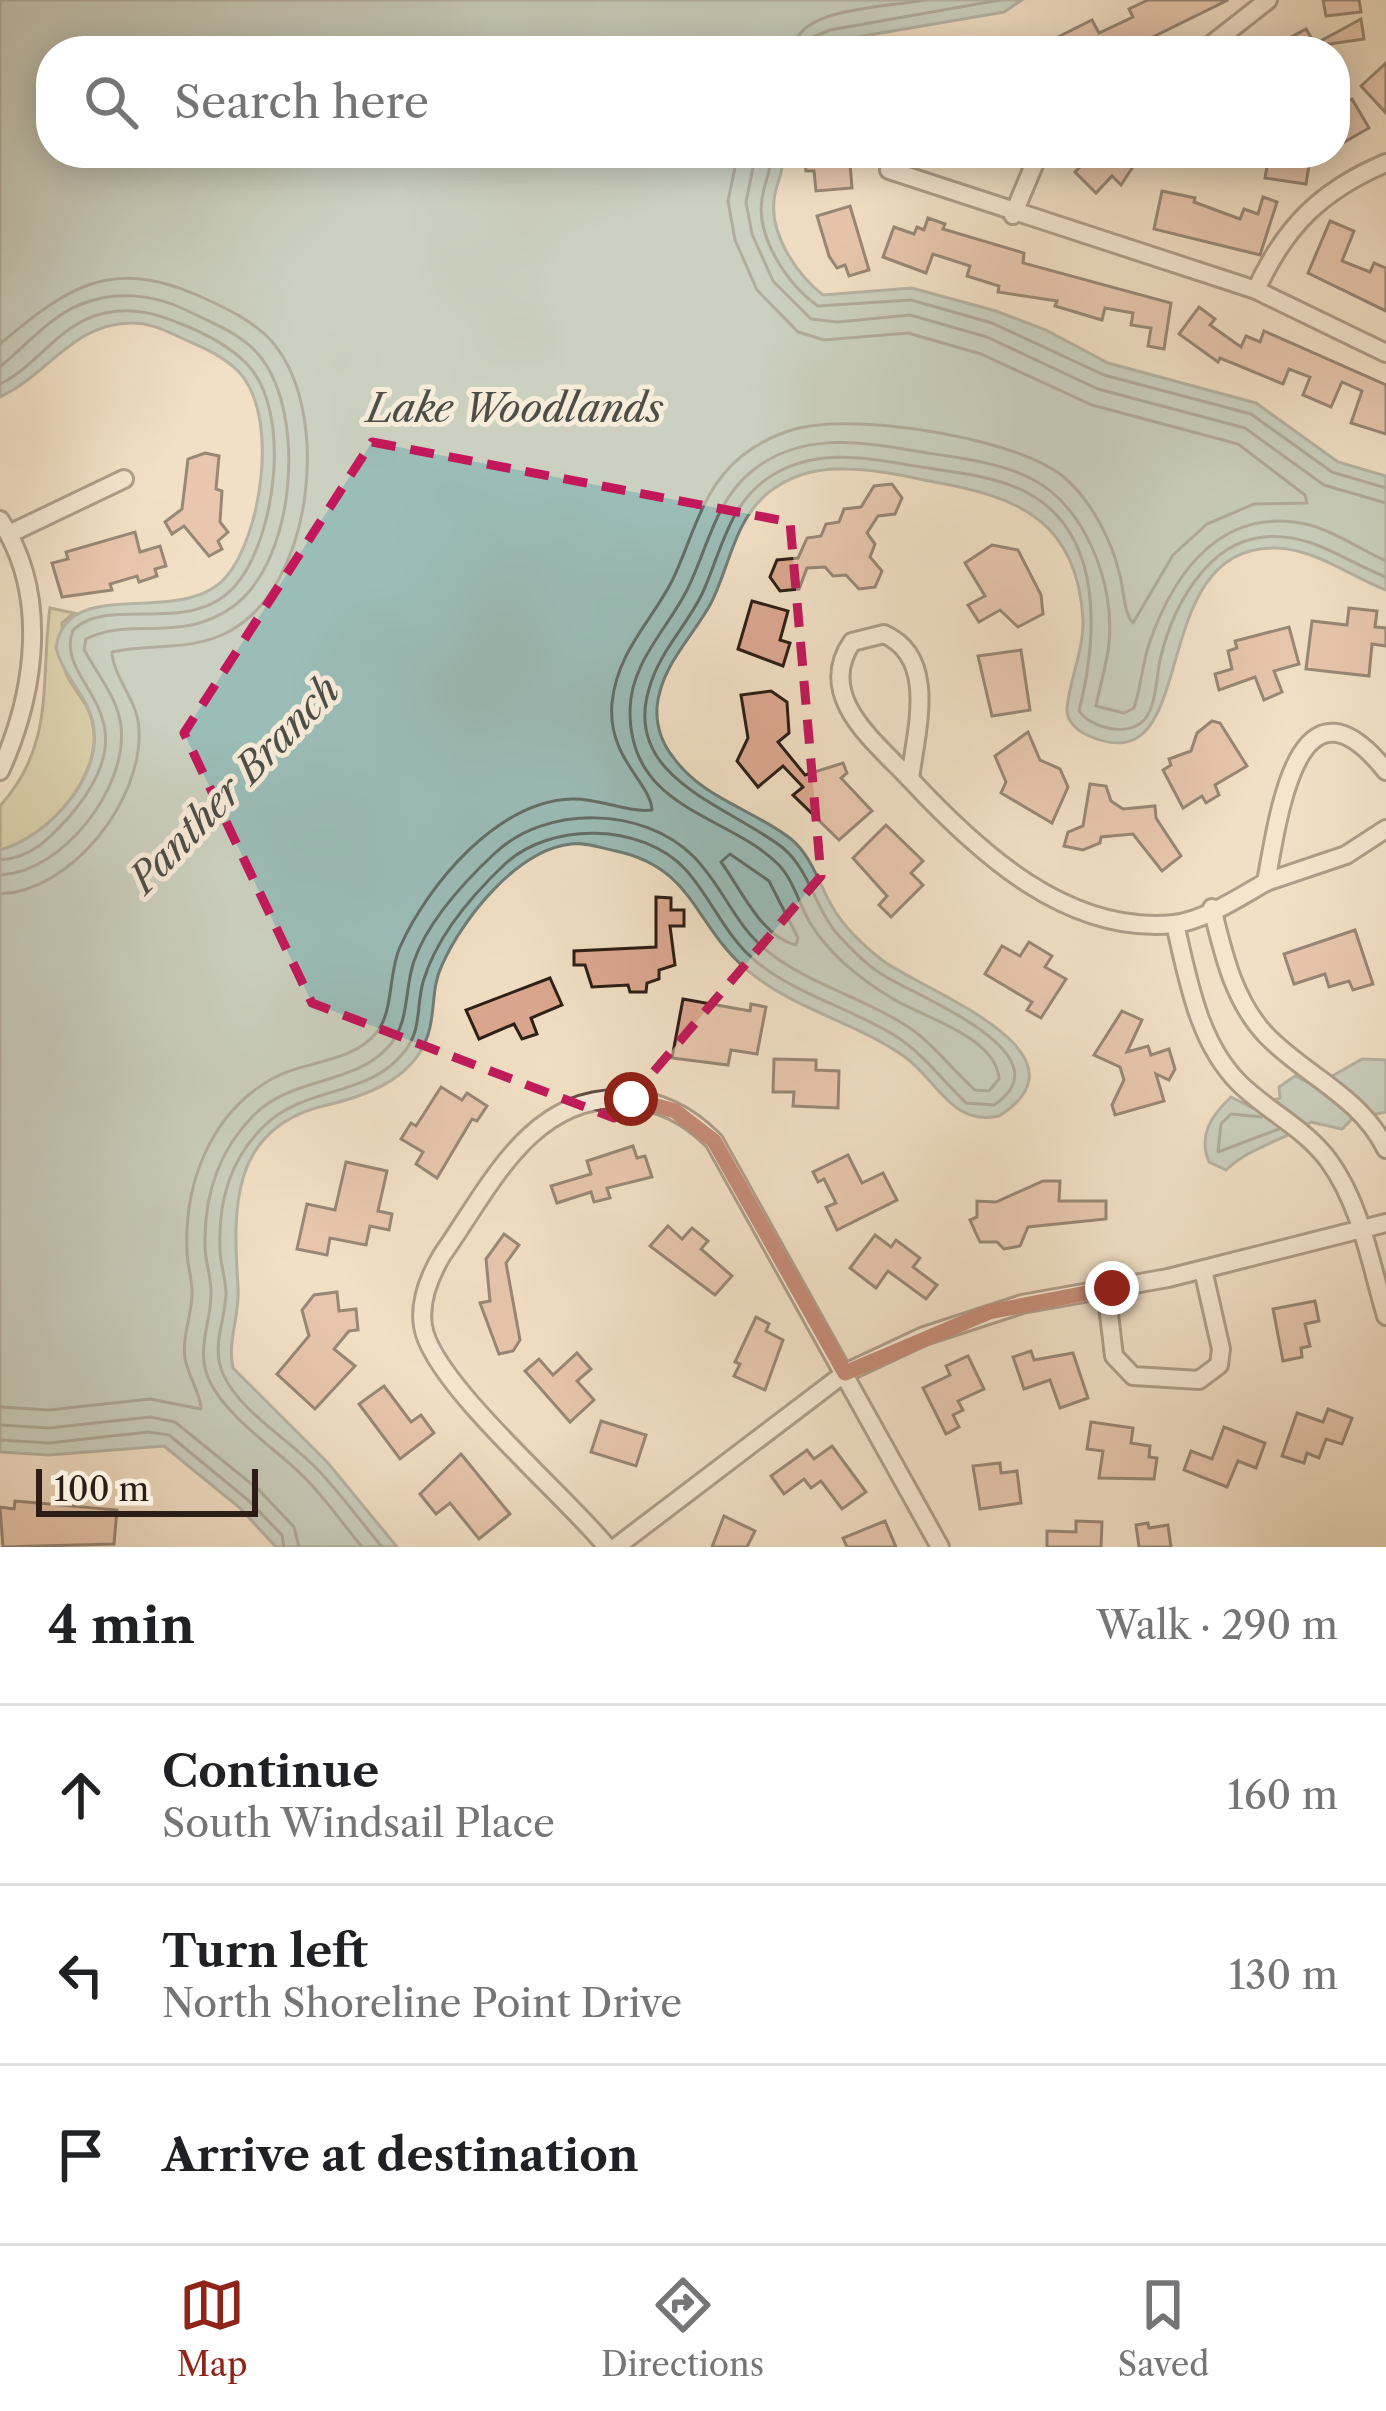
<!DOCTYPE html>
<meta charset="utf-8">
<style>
:root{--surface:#fff;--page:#f6f6f6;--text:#202124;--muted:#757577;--line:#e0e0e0;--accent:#8f2418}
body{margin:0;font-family:"Libre Caslon Text",serif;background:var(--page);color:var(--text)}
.scale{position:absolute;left:36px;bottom:30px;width:222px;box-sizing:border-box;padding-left:12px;border:6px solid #2c1e16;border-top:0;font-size:33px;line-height:42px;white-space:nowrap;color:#2c1e16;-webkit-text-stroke:9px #f7ebda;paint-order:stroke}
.stop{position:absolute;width:36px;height:36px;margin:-27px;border:9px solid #8f2418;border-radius:50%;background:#fff}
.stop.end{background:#8f2418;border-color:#fff;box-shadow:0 3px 12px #0008}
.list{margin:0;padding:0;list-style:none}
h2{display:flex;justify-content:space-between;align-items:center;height:156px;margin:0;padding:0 48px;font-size:51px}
h2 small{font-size:39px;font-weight:400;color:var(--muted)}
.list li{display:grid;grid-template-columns:78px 1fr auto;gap:36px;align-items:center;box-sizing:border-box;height:180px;padding:0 48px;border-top:3px solid var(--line)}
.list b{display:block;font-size:45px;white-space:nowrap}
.list p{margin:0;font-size:39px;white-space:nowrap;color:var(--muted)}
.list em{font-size:39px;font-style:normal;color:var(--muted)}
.icon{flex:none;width:66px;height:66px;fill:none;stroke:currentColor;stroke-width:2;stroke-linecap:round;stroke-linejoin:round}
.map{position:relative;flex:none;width:1386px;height:1547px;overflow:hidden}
.search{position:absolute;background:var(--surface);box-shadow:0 6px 30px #0003;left:36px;right:36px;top:36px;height:132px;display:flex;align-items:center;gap:30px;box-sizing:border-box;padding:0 42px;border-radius:48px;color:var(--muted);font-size:45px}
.sheet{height:696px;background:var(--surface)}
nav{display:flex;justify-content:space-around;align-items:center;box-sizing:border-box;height:168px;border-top:3px solid var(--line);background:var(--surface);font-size:33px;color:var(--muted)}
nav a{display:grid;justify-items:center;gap:6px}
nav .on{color:var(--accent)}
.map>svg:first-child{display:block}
.green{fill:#c2c090;stroke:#776f53;stroke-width:3}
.water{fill:#9bbdb8;stroke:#6f7d77;stroke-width:3}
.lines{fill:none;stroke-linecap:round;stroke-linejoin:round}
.shore{stroke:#646e67;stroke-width:3}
.building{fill:#dca891;stroke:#2c1e16;stroke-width:3}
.minor-casing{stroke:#5e4e42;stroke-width:22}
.minor{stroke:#f7ebda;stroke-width:16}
.route{stroke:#8f2418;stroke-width:15}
.marked{fill:none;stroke:#c2185b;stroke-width:9;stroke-dasharray:24 15;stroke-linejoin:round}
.labels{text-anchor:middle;stroke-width:10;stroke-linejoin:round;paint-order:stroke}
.water-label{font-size:39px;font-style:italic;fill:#4d4e47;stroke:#f7ebda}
</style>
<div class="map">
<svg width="1386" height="1547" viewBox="0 0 1386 1547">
<rect width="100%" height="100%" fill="#f2e0c6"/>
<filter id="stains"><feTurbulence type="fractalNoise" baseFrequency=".00167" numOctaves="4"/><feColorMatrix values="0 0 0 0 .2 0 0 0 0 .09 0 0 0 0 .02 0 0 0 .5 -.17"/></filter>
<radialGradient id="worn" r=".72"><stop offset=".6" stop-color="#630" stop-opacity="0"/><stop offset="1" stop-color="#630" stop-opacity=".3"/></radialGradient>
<path class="green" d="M50,608L74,613L62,623C63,638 61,658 65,671C72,689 88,702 92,721C106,774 47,838 0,850V806C56,744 40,681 50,608Z"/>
<g class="water">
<path d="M0,0H1022L1004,12L834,41L810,51H51V153H782C785,173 775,183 774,201C770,235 798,276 823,295L912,288L996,311L1046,330L1108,363L1256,403L1338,462L1386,476V590C1350,576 1317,550 1277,548C1140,544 1206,790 1087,735C1076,730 1066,720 1067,708C1070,678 1084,650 1083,619C1077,521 1019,497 934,482C904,476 874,469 844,469C816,468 791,475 769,492C734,520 730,566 711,603C693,637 661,665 657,707C656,725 662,743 673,757C703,799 753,809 791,839C812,856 819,885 833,908C845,928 864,946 882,960C919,989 1100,1052 999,1116C951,1126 938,1081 905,1057C856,1022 792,1009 746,969C693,923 694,868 616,851C601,848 586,842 571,844C517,850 463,918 442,965C432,986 435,1006 430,1027C420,1076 370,1095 327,1105C229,1127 233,1210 238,1287C240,1316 227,1340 233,1368L328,1463L397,1547H276L240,1508L164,1446L49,1455L0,1452V850C47,838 105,776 93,723C87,695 63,676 56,648C66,573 181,629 226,577C262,535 280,414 238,371C220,353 196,345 175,335C160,328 148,323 131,323C72,324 49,374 0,397Z"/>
<path d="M1362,1059L1386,1060V1112L1352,1119L1342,1129L1311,1122C1282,1142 1251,1146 1226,1170L1209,1162C1198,1135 1211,1116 1231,1097L1253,1108L1280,1098L1279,1087L1295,1076L1315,1086Z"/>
</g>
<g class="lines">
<g class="shore">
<path d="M793,51C796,6 887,8 924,0"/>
<path d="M808,51L813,37L830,30L1000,0"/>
<path d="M756,153L746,202L752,234L773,281L811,319L838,322L910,315L987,337L1098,389L1245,428L1324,485L1386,503"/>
<path d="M771,153C772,171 764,182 762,199C756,238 788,285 818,306L911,300L992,323L1104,375L1251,414L1332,472L1386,488"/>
<path d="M0,344C66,288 110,257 197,295C224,307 255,321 274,344C332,415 313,588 228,632C190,652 150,643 112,652C113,677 138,701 139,729C143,800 72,891 0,894"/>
<path d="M0,367C24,347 50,317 79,305C114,290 153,294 186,310C212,323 244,334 262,359C306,418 295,559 235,605C183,645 129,616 86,639L84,649C97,675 117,696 121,726C128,788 63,872 0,875"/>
<path d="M0,384C39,365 60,322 105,313C135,307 157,314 184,325C206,334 229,346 246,363C293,410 276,539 235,586C190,637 110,595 73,630C52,685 159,712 69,817C49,839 31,858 0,860"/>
<path d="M730,854L769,881L798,938L796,945C762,938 741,889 721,862Z"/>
<path d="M1262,1117L1231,1114L1221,1124L1218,1152L1279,1129"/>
<path d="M0,1407L49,1410L150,1399L201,1409C201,1394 188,1376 185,1359C182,1337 191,1317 192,1296C193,1281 187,1266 187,1251C184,1184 210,1115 270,1080C303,1060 351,1064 376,1033C394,1012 388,974 400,947C428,884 498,801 572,799C599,798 627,813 652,810C651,783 607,758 612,703C617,652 651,622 672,581C694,536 701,488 743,455C764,439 791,427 818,425C877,418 1019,439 1065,478C1091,501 1111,539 1119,572C1124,588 1123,612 1133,623L1173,555L1207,524L1254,504L1307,503L1305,495L1238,444L1092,405L981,354L908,333L824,340L798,332L757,290L735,240L728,201L738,153"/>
<path d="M0,1425L49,1428L150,1417L175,1422L259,1490L294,1527L299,1547"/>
<path d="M0,1440L49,1443L148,1432L169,1435L248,1500L282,1535L284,1547"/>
<path d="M362,1547C343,1524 325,1498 304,1477C275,1448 227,1418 209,1380C195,1349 212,1322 211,1291C211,1276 205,1261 205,1246C204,1196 218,1151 254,1115C293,1076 354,1086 389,1046C410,1022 404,990 414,961C428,921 465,881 495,853C546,805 644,806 694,857C722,885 735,925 766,950C806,983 859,996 902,1023C932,1041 949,1067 975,1090L989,1091L999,1079C997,1038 926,1018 895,1000C861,980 829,955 809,921C799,903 793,880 779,865C729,814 629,811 630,710C631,661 668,629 688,588C708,547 715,501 752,471C798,434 855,440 909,450C949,457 995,460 1032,479C1086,507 1115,585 1109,643C1107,664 1100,685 1096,706L1124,713L1134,708C1141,687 1142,665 1149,644C1174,571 1223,504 1310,525C1336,532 1361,550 1386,561"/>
<path d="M382,1547C361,1522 341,1494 318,1470C290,1440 240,1412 223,1374C211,1347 225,1321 226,1294C226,1279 220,1264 220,1249C218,1202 230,1159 264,1126C305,1085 369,1098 405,1051C422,1028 416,1008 423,982C436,938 471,896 505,864C550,822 642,822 686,870C712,899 726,938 758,963C798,995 850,1008 894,1035C923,1053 941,1079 966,1103L994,1105C1070,1054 915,996 883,975C868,966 854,952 842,939C816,914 811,871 783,848C730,806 622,779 649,689C659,652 686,627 702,594C721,553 728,505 768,478C811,449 860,456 909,465C947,472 989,474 1024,491C1106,532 1097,639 1079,711C1091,728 1129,738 1145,719C1157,704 1156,675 1161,656C1173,607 1207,542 1264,537C1310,532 1345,561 1386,577"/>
</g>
</g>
<g class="building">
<path d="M1148,0H1228L1141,43L1145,51H1030L1092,20L1099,33L1133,17L1129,9Z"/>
<path d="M1323,0H1359L1361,12L1326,16Z"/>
<path d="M1361,19L1364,39L1316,46L1319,51H1266L1306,29L1315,44Z"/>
<path d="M1386,63V113L1361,86Z"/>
<path d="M1352,99L1369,128L1341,144L1335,133V109Z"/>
<path d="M804,153H878V162L850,164L852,188L816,191L814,171H806Z"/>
<path d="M1094,153H1142L1121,185L1112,176L1096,193L1075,172Z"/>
<path d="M1277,153H1311L1306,184L1265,178L1268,161L1276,162Z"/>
<path d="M1162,191L1195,198L1194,202L1240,219L1244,209L1258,214L1263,197L1277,202L1260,255L1154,229Z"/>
<path d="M850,206L869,270L849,276L845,265L837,268L829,256L817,216Z"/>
<path d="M928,218L945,224L943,229L1024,253L1023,263L1171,303L1164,349L1148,346L1151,328L1131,325L1133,313L1105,308L1102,320L1055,306L1057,301L998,292L999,286L967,276L970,266L933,254L926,273L883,257L894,227L914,234L917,227L924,230Z"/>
<path d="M1330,221L1354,231L1342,261L1370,272L1374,263L1386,268V311L1308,273Z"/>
<path d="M1199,307L1215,319L1210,325L1241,347L1246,336L1260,342L1264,331L1386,385V434L1351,423L1362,391L1342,382L1331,407L1303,395L1310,377L1289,369L1283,384L1220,358L1218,362L1179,334Z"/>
<path d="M205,453L219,456L216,489L222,491L220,522L228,532L218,541L222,549L209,556L184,526L172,534L165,522L182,509L188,459Z"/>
<path d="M892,484L902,498L895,514L878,516L867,533L875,544L870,557L882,571L875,587L859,589L846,575L833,576L825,567L807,568L799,589L780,591L770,577L777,560L798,558L807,538L821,536L826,524L839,522L844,509L861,507L874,486Z"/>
<path d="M135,532L140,552L160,546L166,566L155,569L157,576L139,582L137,576L110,584L112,590L62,597L52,563L68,559L66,552Z"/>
<path d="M992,545L1018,550L1041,595L1043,614L1018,627L1000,610L979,622L968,605L985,596L965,563Z"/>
<path d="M752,601L788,611L780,640L790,643L783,666L738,649Z"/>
<path d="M1349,608L1377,611L1375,627L1386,628V646L1372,644L1369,676L1306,669L1312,621L1347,625Z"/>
<path d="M1289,627L1299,664L1274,671L1282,692L1264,700L1255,677L1219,690L1215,674L1232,669L1228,651L1237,648L1235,641Z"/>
<path d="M1021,650L1030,710L992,716L978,656Z"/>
<path d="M771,691L787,702L789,733L778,742L805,775L843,763L847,773L841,778L872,811L839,840L793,795L803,787L783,766L758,787L737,761L748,738L741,695Z"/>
<path d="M1212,721L1220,723L1247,766L1215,785L1219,795L1206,803L1202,796L1183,808L1163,770L1171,765L1169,759L1191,751L1197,733Z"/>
<path d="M1028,732L1040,760L1060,769L1068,787L1052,823L1001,793L1006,782L995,756Z"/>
<path d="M1090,784L1106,786L1111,801L1123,809L1155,806L1156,818L1181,856L1162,871L1133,834L1101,837L1100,843L1083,850L1064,846L1068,832L1083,826Z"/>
<path d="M886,825L923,861L911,873L923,885L891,917L879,905L887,896L853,858Z"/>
<path d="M656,897L671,898V910H684V926H670L675,965L659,970V979L647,983L646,992H630L628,985L592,987L585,965H574V951L656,947Z"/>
<path d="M1355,930L1373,984L1353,990L1349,981L1329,987L1325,974L1294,984L1284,954Z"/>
<path d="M1029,942L1052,956L1045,967L1066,979L1041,1018L1027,1010L1032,1002L985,974L1002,946L1020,956Z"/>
<path d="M550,978L562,1005L531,1018L537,1034L522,1039L514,1024L479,1039L466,1010Z"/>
<path d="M683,999L750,1011L751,1004L766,1007L757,1054L731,1050L728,1065L672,1058Z"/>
<path d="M1122,1011L1142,1020L1127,1052L1148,1046L1151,1055L1169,1049L1175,1069L1169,1080L1156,1074L1164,1101L1115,1115L1112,1105L1124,1080L1120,1067L1094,1055Z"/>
<path d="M774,1059L816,1060V1070L839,1071L838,1108L793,1106L794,1092H773Z"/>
<path d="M441,1087L462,1100L467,1093L487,1106L477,1121L472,1119L437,1178L416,1164L423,1152L401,1139L411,1123L416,1126Z"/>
<path d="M633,1146L637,1158L645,1156L652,1177L607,1188L610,1198L594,1202L591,1192L557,1203L551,1186L591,1174L587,1161Z"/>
<path d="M848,1155L862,1183L883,1173L897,1200L837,1230L826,1207L836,1203L824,1179L818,1182L813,1172Z"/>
<path d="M346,1162L387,1171L378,1211L392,1214L389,1230L370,1226L366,1245L330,1238L327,1255L297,1249L307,1204L335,1210Z"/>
<path d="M1043,1181H1060L1059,1201H1106V1219L1028,1227L1020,1246L1004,1249L997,1242H980L970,1220L977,1217V1201L996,1202Z"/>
<path d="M668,1226L682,1239L692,1228L708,1241L701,1249L732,1276L715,1295L650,1246Z"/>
<path d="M504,1234L519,1245L506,1263L520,1340L513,1351L499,1354L480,1303L490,1301L486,1259Z"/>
<path d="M875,1235L891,1247L896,1240L920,1258L913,1267L937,1285L926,1299L888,1271L876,1288L850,1268Z"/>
<path d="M337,1292L339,1311L356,1309L358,1330L349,1331L334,1349L355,1366L315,1409L277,1374L309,1336L302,1310L314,1295Z"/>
<path d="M1315,1301L1319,1321L1305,1324L1310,1346L1301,1348L1302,1357L1283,1361L1273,1309Z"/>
<path d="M756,1317L769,1324L766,1331L783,1340L765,1390L734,1376L740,1364L735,1362Z"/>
<path d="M1031,1351L1034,1360L1073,1353L1088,1398L1060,1408L1050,1380L1024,1389L1013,1357Z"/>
<path d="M577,1353L591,1369L577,1381L594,1400L570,1422L525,1371L539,1359L553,1375Z"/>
<path d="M968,1356L984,1389L958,1401L963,1410L953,1415L959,1427L946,1434L923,1388L950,1375L946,1366Z"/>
<path d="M384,1386L411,1422L421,1415L434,1433L400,1459L359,1404Z"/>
<path d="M1328,1409L1352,1418L1342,1444L1326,1439L1319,1458L1307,1453L1304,1463L1282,1456L1297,1413L1323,1422Z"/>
<path d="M601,1421L646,1435L636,1466L591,1452Z"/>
<path d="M1091,1422L1133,1428L1131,1443L1150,1446L1149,1457L1157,1458L1154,1479L1099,1478L1103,1451L1087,1449Z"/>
<path d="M1224,1427L1265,1443L1256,1468L1238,1461L1227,1487L1184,1470L1191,1451L1212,1459Z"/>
<path d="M832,1446L866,1492L842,1509L821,1481L811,1488L804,1479L784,1494L771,1476L807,1450L814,1459Z"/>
<path d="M461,1454L510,1514L479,1539L450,1503L436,1514L420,1494Z"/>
<path d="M1000,1463L1001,1473L1017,1471L1021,1503L980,1509L973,1466Z"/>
<path d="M15,1501L117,1510L114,1544L3,1547L0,1507L14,1509Z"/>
<path d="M724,1516L755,1531L747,1547H712Z"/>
<path d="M885,1521L896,1547H847L843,1538Z"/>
<path d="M1076,1521L1102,1522L1101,1547H1047V1531L1076,1532Z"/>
<path d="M1148,1523L1149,1528L1168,1525L1171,1547H1139L1136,1525Z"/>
</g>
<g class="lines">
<g class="minor-casing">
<g id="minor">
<path d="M1203,51L1268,0"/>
<path d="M889,170L1256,290L1386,353"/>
<path d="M1013,215L1039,153"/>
<path d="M1256,290C1285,226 1322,190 1386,163"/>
<path d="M0,520C50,595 35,694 0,771"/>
<path d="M9,534L124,479"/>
<path d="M884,634C938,658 916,730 910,779C874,741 815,696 852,642Z"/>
<path d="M1386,771C1297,660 1278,819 1266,882L1346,855L1386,829"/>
<path d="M910,779C978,852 1067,935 1174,924C1203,921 1240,897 1266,882"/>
<path d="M1212,908C1223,952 1233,1000 1266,1035C1304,1075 1360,1096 1386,1149"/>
<path d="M1175,924C1188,979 1198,1042 1239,1083C1267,1111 1306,1129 1329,1161C1361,1205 1371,1265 1386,1316"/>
<path d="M1106,1289L1114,1356L1133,1376L1199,1380L1219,1365L1221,1349L1203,1270"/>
<path d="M607,1547C566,1496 431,1382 423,1326C419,1301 429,1277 442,1255C488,1190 530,1095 623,1099C660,1100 688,1115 714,1141L940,1547"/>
<path d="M616,1547L845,1373L924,1336L1022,1304L1168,1278L1386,1223"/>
</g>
</g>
<use href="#minor" class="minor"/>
</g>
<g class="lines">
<path class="route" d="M631,1099L675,1111L714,1141L845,1373L989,1312L1112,1288"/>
</g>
<path d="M0 0H1386V1547H0ZM372,442L790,522L821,876L614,1118L312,1003L184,733Z" fill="#f2e0c6" fill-opacity=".55" fill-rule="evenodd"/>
<path class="marked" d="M372,442L790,522L821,876L614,1118L312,1003L184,733Z"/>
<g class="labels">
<g class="water-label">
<text x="515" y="422">Lake Woodlands</text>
<text transform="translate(234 784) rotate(-46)" y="14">Panther Branch</text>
</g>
</g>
<rect width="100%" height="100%" filter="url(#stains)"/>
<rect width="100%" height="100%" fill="url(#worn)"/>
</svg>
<div class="scale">100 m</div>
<div class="stop" style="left:631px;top:1099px"></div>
<div class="stop end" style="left:1112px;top:1288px"></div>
<div class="search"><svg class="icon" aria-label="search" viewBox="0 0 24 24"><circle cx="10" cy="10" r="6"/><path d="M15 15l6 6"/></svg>Search here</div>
</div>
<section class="sheet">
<h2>4 min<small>Walk · 290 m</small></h2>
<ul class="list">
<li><svg class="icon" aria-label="ahead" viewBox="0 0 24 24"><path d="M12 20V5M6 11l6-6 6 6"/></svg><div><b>Continue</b><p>South Windsail Place</p></div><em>160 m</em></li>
<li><svg class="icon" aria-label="left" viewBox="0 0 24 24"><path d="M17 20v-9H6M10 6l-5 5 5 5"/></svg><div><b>Turn left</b><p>North Shoreline Point Drive</p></div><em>130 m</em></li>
<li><svg class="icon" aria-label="arrive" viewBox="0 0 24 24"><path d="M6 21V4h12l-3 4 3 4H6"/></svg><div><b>Arrive at destination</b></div></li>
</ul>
</section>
<nav>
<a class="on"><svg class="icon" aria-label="map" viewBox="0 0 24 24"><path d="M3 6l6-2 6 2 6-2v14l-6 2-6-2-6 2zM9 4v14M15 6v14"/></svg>Map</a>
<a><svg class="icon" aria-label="directions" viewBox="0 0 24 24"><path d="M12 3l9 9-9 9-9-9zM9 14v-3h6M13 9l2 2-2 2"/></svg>Directions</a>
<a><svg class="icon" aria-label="saved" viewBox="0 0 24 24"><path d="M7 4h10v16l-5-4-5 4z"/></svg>Saved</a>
</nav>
